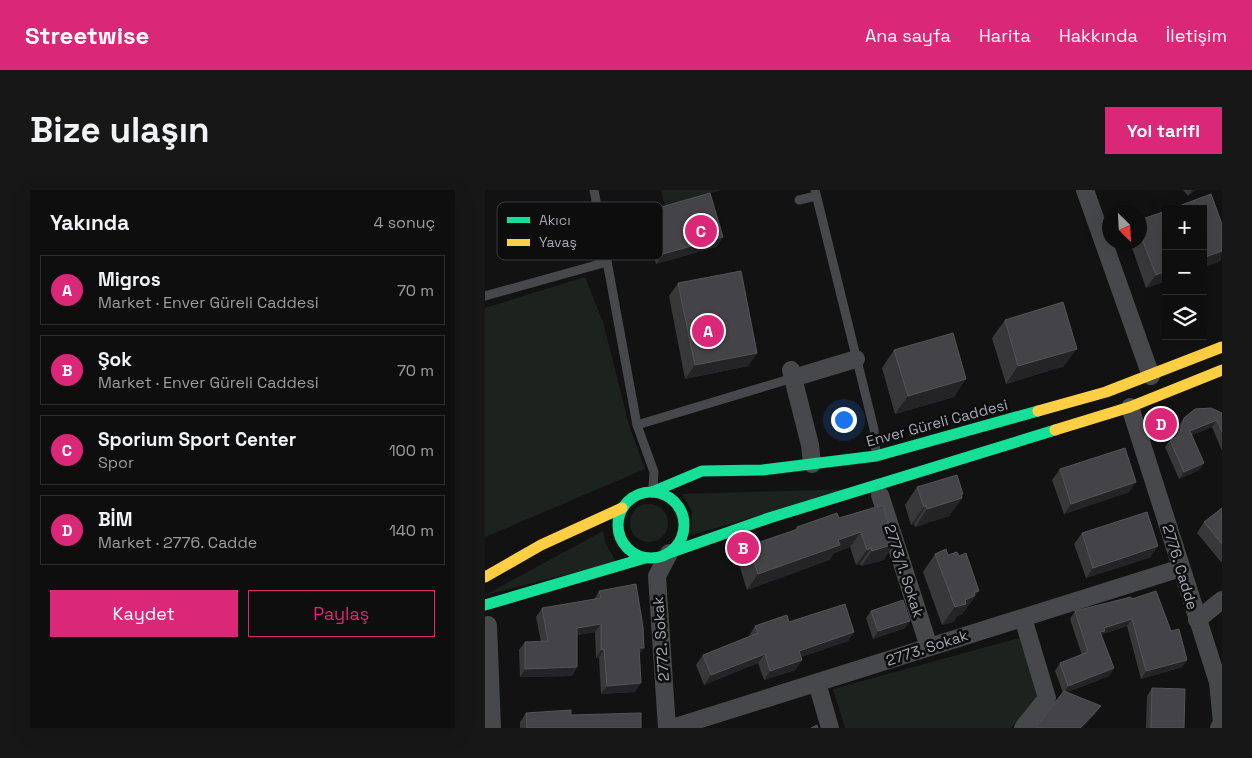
<!DOCTYPE html>
<html lang="tr">
<meta charset="utf-8">
<style>
:root{--surface:#0e0e0e;--page:#171717;--text:#f1f3f6;--muted:#9b9c9e;--line:#2e2e2e;--accent:#db2777}
body{margin:0;font-family:"Space Grotesk",sans-serif;background:var(--page);color:var(--text)}
.controls{position:absolute;right:15px;top:15px;display:grid;overflow:hidden;border-radius:0px;box-shadow:0 5px 20px #0002}
.controls button{width:45px;height:45px;display:grid;place-items:center;padding:0;border:0;border-bottom:1px solid var(--line);background:var(--surface);color:var(--text);font:25px sans-serif}
.compass{position:absolute;left:617px;top:15px;width:45px;height:45px;border-radius:50%;background:var(--surface);box-shadow:0 5px 20px #0002;rotate:156deg}
.you{position:absolute;left:358px;top:229px;width:18px;height:18px;margin:-12px;border:4px solid #fff;border-radius:50%;background:#1a73e8;box-shadow:0 0 0 8px #1a73e833}
.badge{display:grid;place-items:center;width:32px;height:32px;border-radius:50%;background:var(--accent);color:#fff;font-size:16px;font-weight:700}
.pin{position:absolute;translate:-50% -50%;border:2px solid #fff;box-shadow:0 1px 5px #0006}
.list{margin:0;padding:0;list-style:none}
h2{display:flex;justify-content:space-between;align-items:center;height:65px;margin:0;padding:0 20px;font-size:21px}
h2 small{font-size:16px;font-weight:400;color:var(--muted)}
.list li{display:grid;grid-template-columns:32px 1fr auto;gap:15px;align-items:center;box-sizing:border-box;height:70px;margin:0 10px 10px;padding:0 10px;border:1px solid var(--line);border-radius:0px}
.list b{display:block;font-size:19px;white-space:nowrap}
.list p{margin:0;font-size:16px;white-space:nowrap;color:var(--muted)}
.list em{font-size:16px;font-style:normal;color:var(--muted)}
.actions{display:flex;gap:10px;padding:15px 20px}
.actions a{flex:1;padding:11px 0;border:1px solid var(--accent);border-radius:0px;text-align:center;font-size:18px;color:var(--accent)}
.actions .main{background:var(--accent);color:#fff}
.icon{flex:none;width:28px;height:28px;fill:none;stroke:currentColor;stroke-width:2;stroke-linecap:round;stroke-linejoin:round}
.map{position:relative;flex:none;width:737px;height:538px;overflow:hidden;border-radius:0px}
header{display:flex;align-items:center;gap:30px;box-sizing:border-box;height:70px;padding:0 25px;background:var(--accent);color:#fff}
header strong{font-size:24px}
nav{display:flex;gap:28px;margin-inline-start:auto;font-size:18px}
.intro{display:flex;align-items:center;justify-content:space-between;box-sizing:border-box;height:120px;padding:0 30px}
h1{margin:0;font-size:35px}
.button{padding:12px 22px;border-radius:0px;background:var(--accent);color:#fff;font-size:18px;font-weight:700}
main{display:flex;gap:30px;padding:0 30px}
aside{flex:1;background:var(--surface);border-radius:0px;box-shadow:0 5px 20px #0002}
.map>svg:first-child{display:block}
.green{fill:#1c231e}
.lines{fill:none;stroke-linecap:round;stroke-linejoin:round}
.lane{stroke:#47484b;stroke-width:9}
.street{stroke:#47484b;stroke-width:18}
.fast{stroke:#16e098;stroke-width:11}
.slow{stroke:#ffcf43;stroke-width:11}
.wall{fill:#38383b}
.shaded-wall{fill:#242426}
.building{fill:#444448;stroke:#535459}
.labels{text-anchor:middle;stroke-width:5;stroke-linejoin:round;paint-order:stroke}
.street-label{font-size:15px;fill:#a4a7b4;stroke:#0d0d0e}
.key{fill:#0d0d0e;stroke:#3a3b40;stroke-width:1}
.key-label{font-size:14px;fill:#a4a7b4}
</style>
<header>
<strong>Streetwise</strong>
<nav><a>Ana sayfa</a><a>Harita</a><a>Hakkında</a><a>İletişim</a></nav>
</header>
<div class="intro"><h1>Bize ulaşın</h1><a class="button">Yol tarifi</a></div>
<main>
<aside>
<h2>Yakında<small>4 sonuç</small></h2>
<ul class="list">
<li><span class="badge">A</span><div><b>Migros</b><p>Market · Enver Güreli Caddesi</p></div><em>70 m</em></li>
<li><span class="badge">B</span><div><b>Şok</b><p>Market · Enver Güreli Caddesi</p></div><em>70 m</em></li>
<li><span class="badge">C</span><div><b>Sporium Sport Center</b><p>Spor</p></div><em>100 m</em></li>
<li><span class="badge">D</span><div><b>BİM</b><p>Market · 2776. Cadde</p></div><em>140 m</em></li>
</ul>
<div class="actions"><a class="main">Kaydet</a><a>Paylaş</a></div>
</aside>
<div class="map">
<svg width="737" height="538" viewBox="0 0 737 538">
<rect width="100%" height="100%" fill="#121213"/>
<g class="green">
<path d="M176,0H237L180,16Z"/>
<path d="M100,87L118,132L144,235L160,279L0,347V118Z"/>
<path d="M369,299L206,345L207,321L197,304Z"/>
<circle cx="164" cy="333" r="19"/>
<path d="M118,341L120,352L131,372L0,405Z"/>
<path d="M538,447L556,504L526,538H360L348,499Z"/>
</g>
<g class="lines">
<g class="lane">
<path d="M109,0L152,235"/>
<path d="M330,0L389,239L391,264"/>
<path d="M314,10L331,6"/>
<path d="M0,106L122,72"/>
<path d="M168,297L169,282L152,235L308,188"/>
</g>
<g class="street">
<path d="M600,0L666,186"/>
<path d="M306,180L325,255L327,274"/>
<path d="M308,188L371,169"/>
<path d="M645,217L733,492L737,533L734,538"/>
<path d="M395,305L444,457"/>
<path d="M712,430L737,410"/>
<path d="M3,435L7,538"/>
<path d="M332,493L345,538"/>
<path d="M182,538L172,386L184,363"/>
<path d="M187,538L696,378"/>
<path d="M538,538L562,508L538,428"/>
</g>
<g class="fast">
<circle cx="166" cy="335" r="33"/>
<path d="M167,302L217,281L277,280L391,266L553,221"/>
<path d="M184,363L284,328L570,240"/>
<path d="M0,415L160,368"/>
</g>
<g class="slow">
<path d="M553,221L621,202L737,157"/>
<path d="M570,240L645,217L737,180"/>
<path d="M0,387L56,355L137,318"/>
</g>
</g>
<g class="wall">
<path d="M698,0H710L703,6Z"/>
<path d="M166,20L238,47L231,57L171,74L158,31Z"/>
<path d="M681,21V91L661,98L645,52H654V30Z"/>
<path d="M193,93L272,163L263,176L200,189L184,106Z"/>
<path d="M520,130L579,176L521,194L507,148Z"/>
<path d="M409,160L469,207L410,224L397,178Z"/>
<path d="M737,223V261L727,237L706,245L719,273L714,280L694,289L680,257L685,250L690,247L694,235L699,228Z"/>
<path d="M575,279L644,302L579,324L567,290Z"/>
<path d="M432,297L478,304L476,306L477,308L464,326L430,337L429,334L426,335L420,315Z"/>
<path d="M398,315L399,370L376,376L375,374L371,375L365,357L349,363L344,370L262,400L253,371L263,356L309,341L312,337L354,328Z"/>
<path d="M737,318V372H736L712,343L719,332Z"/>
<path d="M597,343L666,367L601,388L589,354Z"/>
<path d="M450,364L474,366L494,401L477,424L472,426L468,432L457,435L438,382Z"/>
<path d="M114,401L159,458L154,464L150,502L116,504L114,468H111L110,442L92,445V477L87,486L35,487L34,460L40,452H56L51,427L57,418L109,410Z"/>
<path d="M647,409L686,441L702,470L697,477L656,489L642,436L618,444L616,446L624,486L582,502L611,523L597,538H550L578,503L570,481L575,473L597,465L585,429L590,421Z"/>
<path d="M386,421L420,438L388,449L381,428Z"/>
<path d="M304,432L369,442L363,451L316,467L317,470L310,480L279,490L273,473L219,495L211,475L218,465L264,447V446L270,436Z"/>
<path d="M667,498L699,538H661L662,506Z"/>
<path d="M41,523L86,525L156,538H35V532Z"/>
</g>
<g class="shaded-wall">
<path d="M707,0H710L703,6Z"/>
<path d="M238,47L231,57L171,74L178,64Z"/>
<path d="M737,61L736,71L718,78V68Z"/>
<path d="M681,81V91L661,98L671,85Z"/>
<path d="M592,159L579,176L521,194L533,176Z"/>
<path d="M272,163L263,176L200,189L210,175Z"/>
<path d="M481,189L469,207L410,224L423,206Z"/>
<path d="M732,230L727,237L700,248L705,241Z"/>
<path d="M719,273L714,280L694,289L699,282Z"/>
<path d="M651,292L644,302L579,324L586,314Z"/>
<path d="M476,304H478L475,308H477L464,326L430,337L442,319Z"/>
<path d="M441,316L429,334L426,335L439,317Z"/>
<path d="M376,342L365,357L349,363L344,370L262,400L273,384L353,350Z"/>
<path d="M409,354L399,370L376,376L387,361Z"/>
<path d="M673,356L666,367L601,388L608,378Z"/>
<path d="M386,358L375,374L371,375L382,360Z"/>
<path d="M494,401L477,424L472,426L468,432L457,435L470,417L490,402Z"/>
<path d="M647,429L642,436L618,444L615,448V442L619,438Z"/>
<path d="M425,431L420,438L388,449L393,441Z"/>
<path d="M116,434L110,442L86,446L92,438Z"/>
<path d="M369,442L363,451L307,470L314,461Z"/>
<path d="M154,458H159L153,466Z"/>
<path d="M119,459L114,468H111L116,460Z"/>
<path d="M280,464L273,473L219,495L226,485Z"/>
<path d="M317,470L310,480L279,490L285,481Z"/>
<path d="M702,470L697,477L656,489L661,481Z"/>
<path d="M92,477L87,486L35,487L40,479Z"/>
<path d="M629,478L624,486L578,504L583,496Z"/>
<path d="M156,493L150,502L116,504L122,496Z"/>
<path d="M616,516L611,523L597,538H595Z"/>
</g>
<g class="building">
<path d="M225,3L238,47L178,64L166,20Z"/>
<path d="M726,4L737,34V61L718,68V19H686Z"/>
<path d="M681,21V81L671,85L654,41V30Z"/>
<path d="M256,81L272,163L210,175L193,93Z"/>
<path d="M578,112L592,159L533,176L520,130Z"/>
<path d="M468,143L481,189L423,206L409,160Z"/>
<path d="M726,218L737,223V242L732,230L705,241L719,273L699,282L685,250L694,246L699,228L710,219Z"/>
<path d="M640,258L651,292L586,314L575,279Z"/>
<path d="M472,285L478,304H476L477,308L442,319L441,316L439,317L432,297Z"/>
<path d="M398,315L409,354L387,361L386,358L382,360L376,342L353,350L355,355L273,384L263,356L313,339L312,337L352,323L354,328Z"/>
<path d="M737,318V354L719,332Z"/>
<path d="M662,322L673,356L608,378L597,343Z"/>
<path d="M461,359L463,365L472,362L474,366L481,363L494,401L490,402L489,406L480,410L481,414L470,417L450,364Z"/>
<path d="M151,394L158,437L159,458H154L156,493L122,496L119,459L116,460V434L92,438V477L40,479V452L63,451L57,418L116,408L114,401Z"/>
<path d="M671,401L686,441L694,439L702,470L661,481L647,429L619,438L620,441L615,442L629,478L583,496L575,473L603,462L590,421L646,407L647,409Z"/>
<path d="M418,410L425,431L393,441L386,421Z"/>
<path d="M360,414L369,442L314,461L317,470L285,481L280,464L226,485L218,465L273,443L270,436L302,425L304,432Z"/>
<path d="M667,498L700,499L699,538H666Z"/>
<path d="M579,501L616,516L595,538H550Z"/>
<path d="M86,520V525L156,523V538H42L41,523Z"/>
<path d="M332,535L333,538H326Z"/>
</g>
<g class="labels">
<g class="street-label">
<text transform="translate(452 233) rotate(-15)" y="5">Enver Güreli Caddesi</text>
<text transform="translate(695 377) rotate(73)" y="5">2776. Cadde</text>
<text transform="translate(419 381) rotate(72)" y="5">2773/1. Sokak</text>
<text transform="translate(176 449) rotate(-94)" y="5">2772. Sokak</text>
<text transform="translate(442 458) rotate(-18)" y="5">2773. Sokak</text>
</g>
</g>
<rect x="12" y="12" width="166" height="58" rx="8" class="key"/>
<rect x="22" y="27" width="23" height="6" fill="#16e098"/>
<rect x="22" y="49" width="23" height="7" fill="#ffcf43"/>
<g class="key-label">
<text x="54" y="35">Akıcı</text>
<text x="54" y="57">Yavaş</text>
</g>
</svg>
<div class="controls">
<button>+</button>
<button>−</button>
<button><svg class="icon" aria-label="layers" viewBox="0 0 24 24"><path d="M12 4l9 5-9 5-9-5zM3 14l9 5 9-5"/></svg></button>
</div>
<svg class="compass" viewBox="-18 -18 36 36"><path d="M0-13l5 13h-10z" fill="#e53935"/><path d="M0 13l5-13h-10z" fill="#9b9c9e"/></svg>
<div class="you"></div>
<div class="pin badge" style="left:223px;top:141px">A</div>
<div class="pin badge" style="left:258px;top:358px">B</div>
<div class="pin badge" style="left:216px;top:41px">C</div>
<div class="pin badge" style="left:676px;top:234px">D</div>
</div>
</main>
